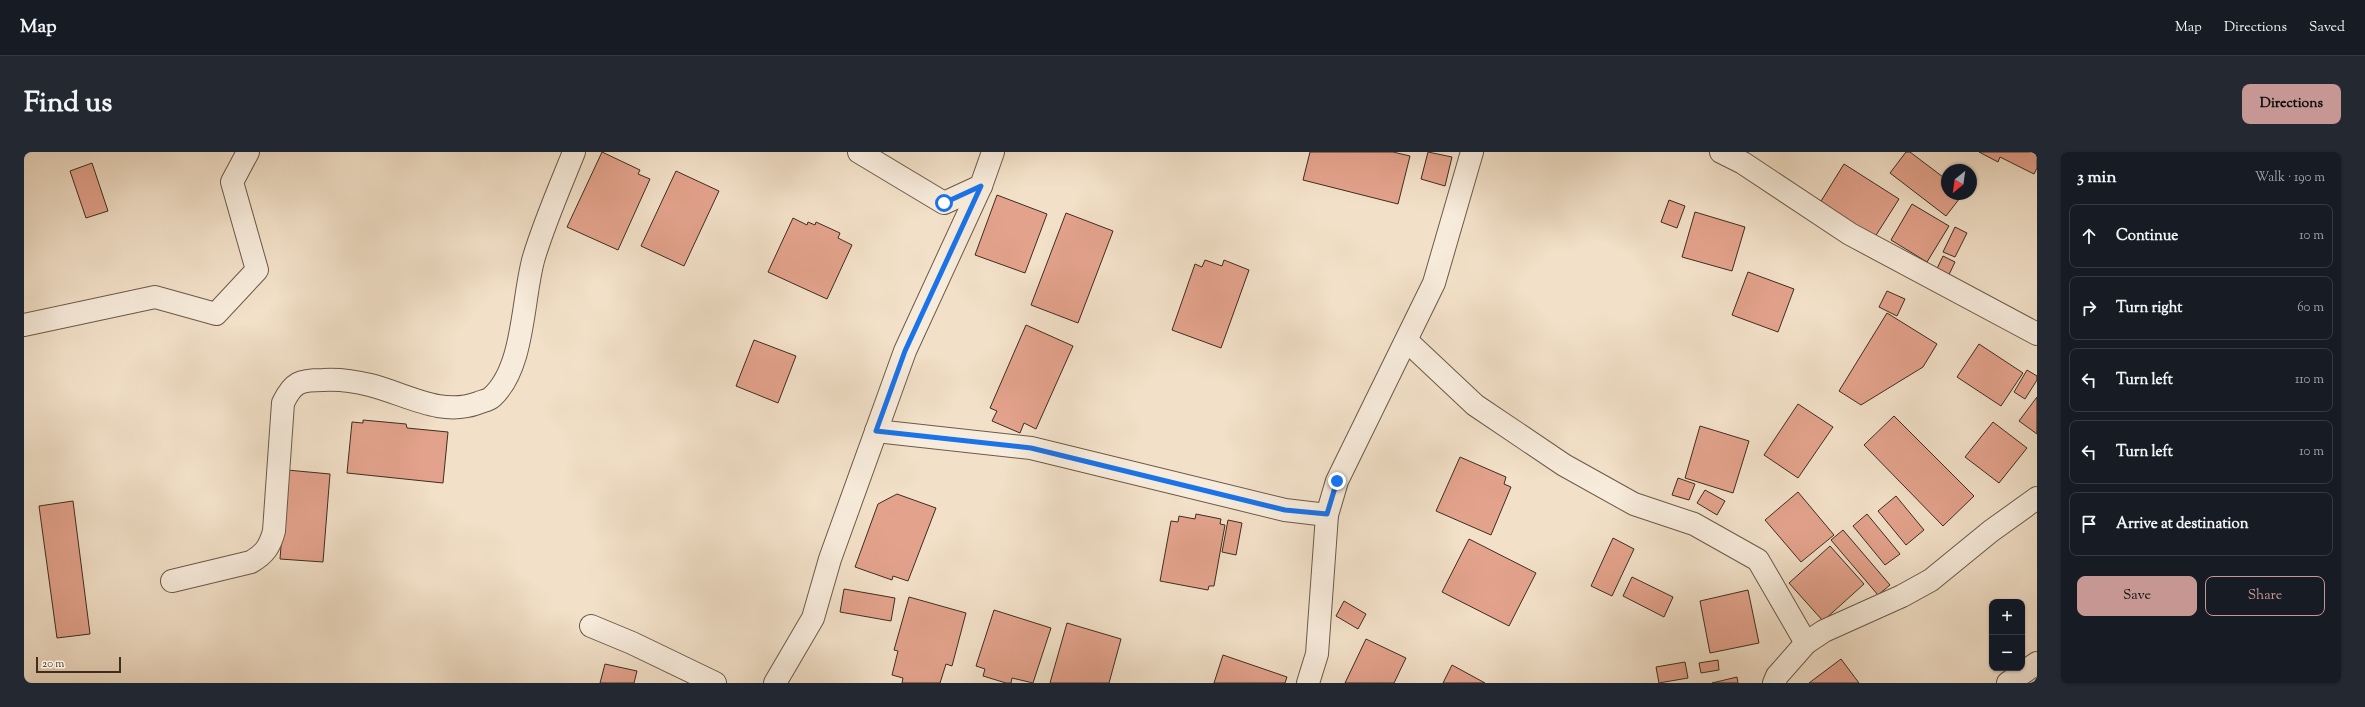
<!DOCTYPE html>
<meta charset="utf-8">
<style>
:root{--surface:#171b24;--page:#242831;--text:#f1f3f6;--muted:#9ea1a6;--line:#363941;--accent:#c59692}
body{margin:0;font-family:"Sorts Mill Goudy",serif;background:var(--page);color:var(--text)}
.controls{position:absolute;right:12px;bottom:12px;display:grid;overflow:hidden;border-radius:8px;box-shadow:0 1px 3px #0004}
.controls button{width:36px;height:36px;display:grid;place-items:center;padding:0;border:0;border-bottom:1px solid var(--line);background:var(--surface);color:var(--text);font:20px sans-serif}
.compass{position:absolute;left:1917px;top:12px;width:36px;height:36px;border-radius:50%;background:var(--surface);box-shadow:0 1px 3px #0004;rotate:209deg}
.scale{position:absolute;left:12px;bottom:10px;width:85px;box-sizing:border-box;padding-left:4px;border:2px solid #3e2d1e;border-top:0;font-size:11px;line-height:14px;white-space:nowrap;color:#3e2d1e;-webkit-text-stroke:3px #f7ebdb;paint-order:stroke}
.stop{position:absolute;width:12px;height:12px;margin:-9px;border:3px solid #1a73e8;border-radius:50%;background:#fff}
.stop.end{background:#1a73e8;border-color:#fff;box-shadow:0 1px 4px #0008}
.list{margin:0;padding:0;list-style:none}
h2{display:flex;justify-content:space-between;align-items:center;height:52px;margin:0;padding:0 16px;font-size:17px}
h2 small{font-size:13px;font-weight:400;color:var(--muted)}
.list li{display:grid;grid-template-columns:26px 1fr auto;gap:12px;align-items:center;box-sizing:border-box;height:64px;margin:0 8px 8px;padding:0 8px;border:1px solid var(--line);border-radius:8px}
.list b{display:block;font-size:15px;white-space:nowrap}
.list em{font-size:13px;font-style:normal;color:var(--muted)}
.actions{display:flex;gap:8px;padding:12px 16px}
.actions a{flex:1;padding:9px 0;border:1px solid var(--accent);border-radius:8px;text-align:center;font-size:14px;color:var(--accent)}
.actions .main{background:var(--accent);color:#111}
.icon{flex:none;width:22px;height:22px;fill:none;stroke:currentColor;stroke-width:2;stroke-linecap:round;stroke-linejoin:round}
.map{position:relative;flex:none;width:2013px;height:531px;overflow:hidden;border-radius:8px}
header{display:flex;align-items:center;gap:24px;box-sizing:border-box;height:56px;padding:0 20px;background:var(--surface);border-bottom:1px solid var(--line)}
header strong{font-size:19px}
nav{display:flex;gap:22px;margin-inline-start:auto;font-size:14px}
.intro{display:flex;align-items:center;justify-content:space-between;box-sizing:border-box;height:96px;padding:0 24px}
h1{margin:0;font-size:28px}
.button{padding:10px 18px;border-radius:8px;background:var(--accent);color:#111;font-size:14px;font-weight:700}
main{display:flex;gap:24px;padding:0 24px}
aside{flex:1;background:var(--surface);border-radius:8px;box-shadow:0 1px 3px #0004}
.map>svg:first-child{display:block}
.building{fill:#e3a28c;stroke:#3e2d1e}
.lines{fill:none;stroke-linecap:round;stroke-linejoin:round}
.minor-casing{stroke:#6b5a48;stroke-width:24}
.minor{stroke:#f7ebdb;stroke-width:22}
.route{stroke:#1a73e8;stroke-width:5}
</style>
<header>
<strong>Map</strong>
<nav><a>Map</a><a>Directions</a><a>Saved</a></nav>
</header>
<div class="intro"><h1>Find us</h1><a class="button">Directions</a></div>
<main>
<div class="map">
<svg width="2013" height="531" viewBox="0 0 2013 531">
<rect width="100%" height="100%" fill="#f2e0c8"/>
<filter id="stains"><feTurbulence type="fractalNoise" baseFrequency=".005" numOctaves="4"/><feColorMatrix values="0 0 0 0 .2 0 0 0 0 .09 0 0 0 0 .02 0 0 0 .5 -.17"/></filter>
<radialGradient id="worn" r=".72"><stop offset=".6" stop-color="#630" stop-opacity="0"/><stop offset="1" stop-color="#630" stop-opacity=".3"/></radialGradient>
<g class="building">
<path d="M578,0L616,18L614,22L626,27L594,98L543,75Z"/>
<path d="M1286,0H1369L1386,4L1374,52L1279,28Z"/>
<path d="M1404,0L1428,5L1421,34L1397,27Z"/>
<path d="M1882,0H1886L1923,28V42H1939L1922,64L1866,21Z"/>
<path d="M1955,0H2013V16L2010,22L1976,5L1974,10Z"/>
<path d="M68,11L84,59L62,66L46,19Z"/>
<path d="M1820,12L1875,47L1849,88L1794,54Z"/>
<path d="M652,19L695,39L660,114L617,94Z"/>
<path d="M973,43L1023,62L1001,121L951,103Z"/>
<path d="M1645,48L1661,54L1653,76L1637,70Z"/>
<path d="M1888,52L1925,74L1903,110L1867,88Z"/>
<path d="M1671,60L1721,75L1708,119L1658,105Z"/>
<path d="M1042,61L1089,79L1054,171L1007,153Z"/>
<path d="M769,66L783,73L784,70L791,73L792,70L816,81L814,86L828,93L803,147L744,120Z"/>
<path d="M1931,75L1943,81L1931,105L1919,100Z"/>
<path d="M1919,104L1931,110L1921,131L1909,125Z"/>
<path d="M1181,108L1198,114L1200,108L1225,118L1197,196L1148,178L1171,112L1178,115Z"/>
<path d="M1724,120L1770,137L1754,180L1708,163Z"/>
<path d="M1863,139L1881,147L1873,164L1855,155Z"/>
<path d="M1863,161L1913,192L1899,215L1837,253L1815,239Z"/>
<path d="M1002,173L1049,194L1012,277L1000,271L996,281L968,269L973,259L966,256Z"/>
<path d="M730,188L772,204L754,251L712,234Z"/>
<path d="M1955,192L1999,221L1977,254L1933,225Z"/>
<path d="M2003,218L2013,224V228L2001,247L1990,240Z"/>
<path d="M2013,245V282L1995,269Z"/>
<path d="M1774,252L1809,275L1774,326L1740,303Z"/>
<path d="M1870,264L1950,344L1919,374L1840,293Z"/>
<path d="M339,268L382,272L383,276L424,280L419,331L323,321L328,270L339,271Z"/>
<path d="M1969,270L2003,296L1975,331L1941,305Z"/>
<path d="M1676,274L1725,289L1709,341L1661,326Z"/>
<path d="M1436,305L1482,325L1480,332L1487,335L1467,383L1412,359Z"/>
<path d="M263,318L306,322L299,410L256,407Z"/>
<path d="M1654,326L1671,332L1665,348L1648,343Z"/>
<path d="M1681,338L1701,349L1693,363L1673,351Z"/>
<path d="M1774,340L1810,383L1777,410L1741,368Z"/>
<path d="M873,342L912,356L884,429L869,424L868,428L831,415L854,352Z"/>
<path d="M1872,344L1900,378L1882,393L1854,359Z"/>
<path d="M49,349L66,482L33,486L15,354Z"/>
<path d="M1172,362L1197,367L1196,372L1201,373L1190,434H1185L1184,438L1136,429L1147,369L1154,370L1155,364L1171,367Z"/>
<path d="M1843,362L1876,402L1861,413L1829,374Z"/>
<path d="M1204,368L1218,371L1212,403L1198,400Z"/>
<path d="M1819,378L1866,433L1854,443L1807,388Z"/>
<path d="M1589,386L1610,397L1588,444L1567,434Z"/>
<path d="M1445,387L1512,421L1485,474L1418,440Z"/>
<path d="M1806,394L1840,432L1799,469L1765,431Z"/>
<path d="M1608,425L1649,445L1640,465L1599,444Z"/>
<path d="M820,437L871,446L867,469L816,460Z"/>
<path d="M1724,438L1735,491L1686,501L1676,449Z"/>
<path d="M885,445L942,461L928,514L922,512L916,531H878L879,526L868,523L874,499L870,498Z"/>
<path d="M1320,449L1342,462L1334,477L1312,464Z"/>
<path d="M970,458L1027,476L1009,531L988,526L987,531H982L959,524L961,517L952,514Z"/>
<path d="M1043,471L1097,487L1085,531H1026Z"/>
<path d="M1342,487L1382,506L1370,531H1321Z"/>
<path d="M1199,503L1263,525L1261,531H1190Z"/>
<path d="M1817,507L1835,531H1785Z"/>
<path d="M1694,508L1695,518L1677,521L1675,511Z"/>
<path d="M1661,510L1664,526L1635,531L1632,515Z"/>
<path d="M581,512L613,519L610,531H576Z"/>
<path d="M1428,513L1461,531H1419Z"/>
<path d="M1713,525L1714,531H1688Z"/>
</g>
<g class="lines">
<g class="minor-casing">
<g id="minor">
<path d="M835,0L920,51L957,34L969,0"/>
<path d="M1697,0L1719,11L1826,82L2013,182"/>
<path d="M0,173L131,145L192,162L233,118L208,30L224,0"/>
<path d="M1383,189L1451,253L1540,313L1610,352L1670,372L1734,408L1782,491"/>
<path d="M852,279L1007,296L1261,358L1303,363"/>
<path d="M148,429L227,410C241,402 246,394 250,379L259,251C269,230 276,228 299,228C315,227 330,229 346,233C382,242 417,265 454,251C459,249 465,248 468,245C501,215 498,146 510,105C521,69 536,35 550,0"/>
<path d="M567,474L608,491L691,531"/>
<path d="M751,531L789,466L806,407L881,199L957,34"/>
<path d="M1284,531L1293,502L1303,363L1313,329L1410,131L1448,0"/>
<path d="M1750,531L1753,524L1782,491L1800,479L1878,444L1907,428L1967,379L2013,346"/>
<path d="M1984,531L2013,511"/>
</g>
</g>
<use href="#minor" class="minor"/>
</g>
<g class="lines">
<path class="route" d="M920,51L957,34L881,199L852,279L1007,296L1261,358L1303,362L1313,329"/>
</g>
<rect width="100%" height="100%" filter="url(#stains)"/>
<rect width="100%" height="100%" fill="url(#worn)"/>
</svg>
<div class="controls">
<button>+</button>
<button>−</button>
</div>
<svg class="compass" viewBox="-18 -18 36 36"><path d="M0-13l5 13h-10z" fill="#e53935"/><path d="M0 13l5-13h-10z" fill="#9ea1a6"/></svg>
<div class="scale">20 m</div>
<div class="stop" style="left:920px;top:51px"></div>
<div class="stop end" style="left:1313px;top:329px"></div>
</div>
<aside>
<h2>3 min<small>Walk · 190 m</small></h2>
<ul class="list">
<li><svg class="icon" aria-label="ahead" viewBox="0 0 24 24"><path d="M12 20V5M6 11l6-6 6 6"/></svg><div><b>Continue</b></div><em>10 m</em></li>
<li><svg class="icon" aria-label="right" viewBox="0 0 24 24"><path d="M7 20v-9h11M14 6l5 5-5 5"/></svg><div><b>Turn right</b></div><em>60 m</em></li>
<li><svg class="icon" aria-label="left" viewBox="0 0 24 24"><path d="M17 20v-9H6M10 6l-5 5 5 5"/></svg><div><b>Turn left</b></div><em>110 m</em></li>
<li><svg class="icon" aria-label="left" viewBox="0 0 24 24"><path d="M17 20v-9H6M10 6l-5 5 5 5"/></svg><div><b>Turn left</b></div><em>10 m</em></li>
<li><svg class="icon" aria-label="arrive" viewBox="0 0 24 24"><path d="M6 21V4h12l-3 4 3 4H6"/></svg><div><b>Arrive at destination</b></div></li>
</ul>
<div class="actions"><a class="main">Save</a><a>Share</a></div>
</aside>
</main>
